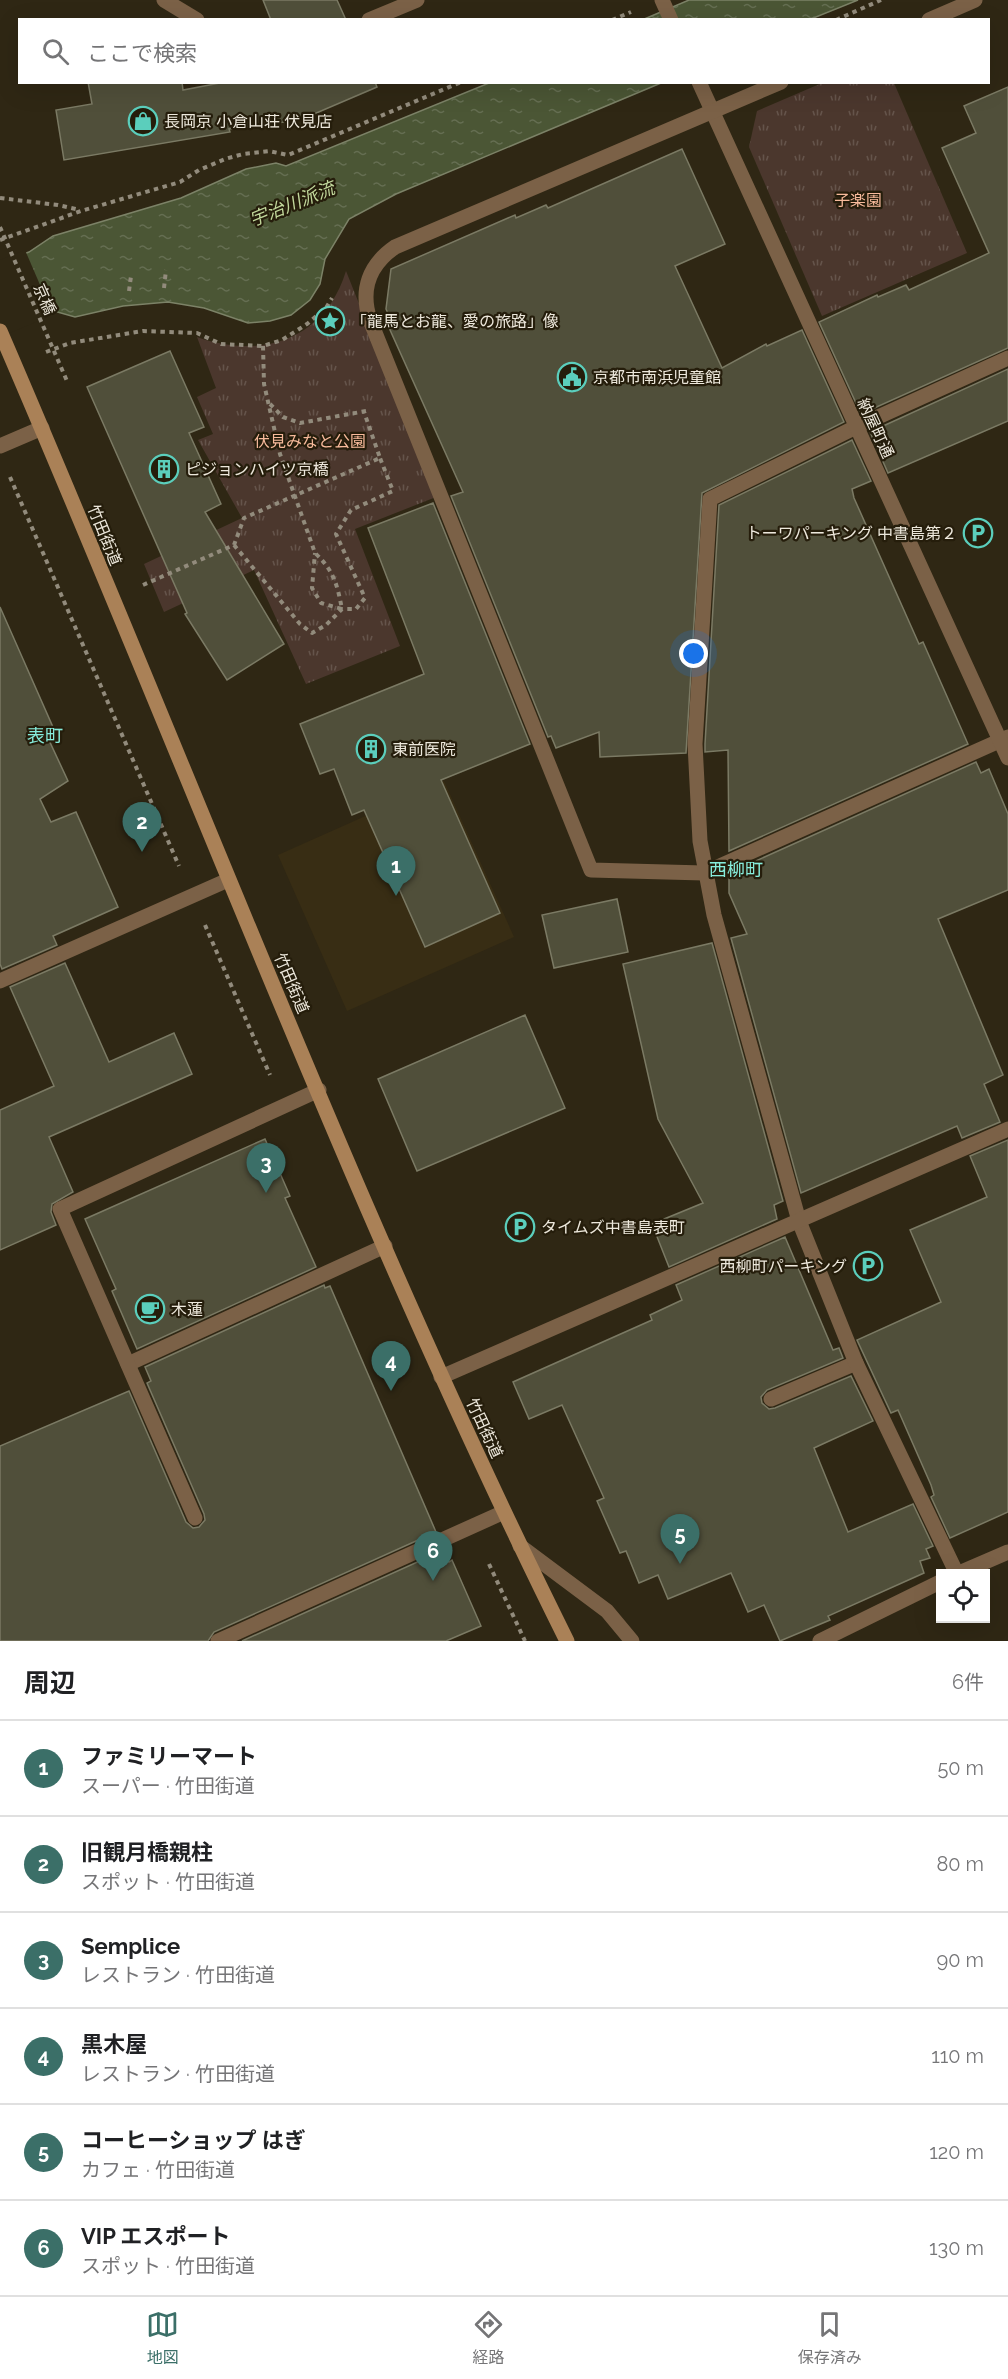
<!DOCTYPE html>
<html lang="ja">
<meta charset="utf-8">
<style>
:root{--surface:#fff;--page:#f2f2f2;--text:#202124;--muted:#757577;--line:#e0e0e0;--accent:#3b6f68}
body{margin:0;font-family:Raleway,"Noto Sans JP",sans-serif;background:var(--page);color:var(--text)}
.controls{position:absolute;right:18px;bottom:18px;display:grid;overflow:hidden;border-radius:0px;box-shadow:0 6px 24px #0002}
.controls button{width:54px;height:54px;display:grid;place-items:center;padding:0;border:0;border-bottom:2px solid var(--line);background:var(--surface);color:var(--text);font:30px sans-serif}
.you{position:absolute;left:694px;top:654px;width:21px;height:21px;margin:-15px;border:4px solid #fff;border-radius:50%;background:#1a73e8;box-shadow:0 0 0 9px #1a73e833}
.badge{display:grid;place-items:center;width:39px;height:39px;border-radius:50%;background:var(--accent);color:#fff;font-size:20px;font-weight:700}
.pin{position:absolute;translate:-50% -50px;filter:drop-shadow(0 2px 3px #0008)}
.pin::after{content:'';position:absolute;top:32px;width:21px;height:18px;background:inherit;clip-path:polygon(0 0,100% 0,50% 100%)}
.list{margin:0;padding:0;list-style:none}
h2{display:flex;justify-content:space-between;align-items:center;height:78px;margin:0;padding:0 24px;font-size:26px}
h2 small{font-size:20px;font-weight:400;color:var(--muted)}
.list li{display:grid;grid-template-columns:39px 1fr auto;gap:18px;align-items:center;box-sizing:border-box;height:96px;padding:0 24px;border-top:2px solid var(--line)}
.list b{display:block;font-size:22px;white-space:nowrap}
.list p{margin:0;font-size:20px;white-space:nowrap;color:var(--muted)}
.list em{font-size:20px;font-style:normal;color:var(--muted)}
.icon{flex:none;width:33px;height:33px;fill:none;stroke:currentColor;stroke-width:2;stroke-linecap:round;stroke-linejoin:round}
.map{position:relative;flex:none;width:1008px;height:1641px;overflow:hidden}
.search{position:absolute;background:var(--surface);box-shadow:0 6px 24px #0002;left:18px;right:18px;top:18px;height:66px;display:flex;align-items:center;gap:15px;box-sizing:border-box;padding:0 21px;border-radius:0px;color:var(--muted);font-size:22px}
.sheet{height:654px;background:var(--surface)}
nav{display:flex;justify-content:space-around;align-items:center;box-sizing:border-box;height:84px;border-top:2px solid var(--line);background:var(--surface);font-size:16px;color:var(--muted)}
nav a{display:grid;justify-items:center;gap:3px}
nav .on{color:var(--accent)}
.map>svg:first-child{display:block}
.built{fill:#382d14}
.grass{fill:url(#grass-tufts)}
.water{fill:url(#water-ripples);stroke:#7c8267;stroke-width:1.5}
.pier{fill:#2f2714}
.building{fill:#504f3a;stroke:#7b7a64;stroke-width:1.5}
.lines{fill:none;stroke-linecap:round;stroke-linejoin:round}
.path{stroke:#928b7c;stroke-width:4;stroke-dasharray:4.5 4.5;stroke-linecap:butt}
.lane{stroke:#7b6147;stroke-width:15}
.street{stroke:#7b6147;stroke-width:15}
.secondary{stroke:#aa8157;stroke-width:15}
.labels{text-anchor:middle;stroke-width:4.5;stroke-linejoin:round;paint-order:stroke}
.poi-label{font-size:16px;fill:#ede8dc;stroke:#251d0b;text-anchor:start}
.park-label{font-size:16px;fill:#f7ba9b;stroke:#251d0b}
.street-label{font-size:16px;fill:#ede8dc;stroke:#251d0b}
.water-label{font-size:18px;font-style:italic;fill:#c1d79b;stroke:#251d0b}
.neighbourhood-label{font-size:18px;fill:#86ecdb;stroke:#251d0b}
</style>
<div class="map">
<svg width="1008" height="1641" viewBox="0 0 1008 1641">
<defs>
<pattern id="grass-tufts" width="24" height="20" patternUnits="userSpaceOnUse" patternTransform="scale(1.5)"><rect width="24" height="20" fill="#4b372d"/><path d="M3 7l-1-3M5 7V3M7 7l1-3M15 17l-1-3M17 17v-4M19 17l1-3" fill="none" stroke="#65544b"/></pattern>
<pattern id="water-ripples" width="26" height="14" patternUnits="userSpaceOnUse" patternTransform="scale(1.5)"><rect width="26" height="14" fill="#4b5635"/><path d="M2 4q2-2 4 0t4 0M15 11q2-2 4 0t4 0" fill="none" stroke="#656e52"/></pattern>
</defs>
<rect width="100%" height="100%" fill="#2f2714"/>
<path class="built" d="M444,781L514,937L347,1011L278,855Z"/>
<g class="grass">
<path d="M822,83H894L967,253L822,316L749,147L757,111Z"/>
<path d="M346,271L436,497L355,529L400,646L306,684L254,570L164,612L144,564L242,518L198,440L213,434L197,397L216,388L197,337C261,360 325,340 346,271Z"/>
</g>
<g class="water">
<path d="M689,0H858L811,19L642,20Z"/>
<path d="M489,83H661L396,194L349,219L325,259L320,284L310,300L291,315L270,321L248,323L204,308L168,302L123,306L75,317L54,311L0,334V263L29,252L53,236L181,198L246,169L276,163L286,166Z"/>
</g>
<path class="pier" d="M25,250L53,315L0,337V260Z"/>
<g class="building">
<path d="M263,0H337L346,20H271Z"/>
<path d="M88,82H182L183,90L225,82H375L377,87L300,120L229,129L230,132L64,160L56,110L92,104Z"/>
<path d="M1008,87V348L861,414L819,322L877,295L878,297L906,285L909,290L989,253L942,148L976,133L964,106Z"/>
<path d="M682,149L725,244L675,266L722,368L766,344L767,346L802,330L844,422L702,493L686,753L600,757L599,732L556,748L551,736L548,737L451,496L463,492L386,321L390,319L386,309L391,269L515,215L516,218L546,205L548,208Z"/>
<path d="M170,351L204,427L189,433L221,504L205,512L284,644L227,680L185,614L187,613L87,387Z"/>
<path d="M1008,369V421L888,473L870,432Z"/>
<path d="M852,440L871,481L852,489L854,498L919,644L923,642L968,744L729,851L728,750L705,752V744L719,505Z"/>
<path d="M433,503L530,744L441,780L500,913L425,947L364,810L352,815L334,769L320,774L300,724L424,674L368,528Z"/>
<path d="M0,607L56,734L48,738L68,781L40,799L51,822L76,812L118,907L53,936L57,945L2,969L0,964Z"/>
<path d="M976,762L981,773L989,769L1008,814V890L938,919L1003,1075L984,1084L1000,1122L962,1138L957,1126L801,1193L731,938L747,934L729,893V873Z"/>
<path d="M617,899L628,952L554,968L542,915Z"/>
<path d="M712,943L783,1201L774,1205L777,1219L669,1267L652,1224L703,1203L658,1119L623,964Z"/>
<path d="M65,963L109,1062L174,1033L192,1074L49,1137L73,1192L52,1204L51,1212L56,1225L0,1250V1110L54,1086L10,987Z"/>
<path d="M525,1015L565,1108L417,1171L378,1079Z"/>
<path d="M265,1139L290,1196L285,1198L316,1267L137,1349L112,1291L116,1289L85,1219Z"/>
<path d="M1008,1140V1512L950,1538L931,1497L934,1495L931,1485L898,1410L891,1413L857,1340L941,1302L910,1230L987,1197L970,1156Z"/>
<path d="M785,1237L833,1350L839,1348L843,1358L767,1390L761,1397L762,1403L769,1409L775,1408L851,1376L873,1421L814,1448L848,1532L913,1504L933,1546L926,1549L930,1558L920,1561L924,1573L828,1616L830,1620L780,1641L764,1605L748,1612L731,1573L668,1599L658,1575L639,1583L626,1551L620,1553L597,1501L604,1498L562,1405L529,1419L513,1382L652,1320L650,1315L682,1300L676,1285Z"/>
<path d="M324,1285L325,1288L330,1286L436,1532L214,1632L208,1641H0V1446L129,1391L186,1522L193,1528L199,1527L205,1520L204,1514L147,1383L151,1381L145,1367Z"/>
<path d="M444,1550L449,1562L452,1560L481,1626L446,1641H242Z"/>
</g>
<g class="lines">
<g class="path">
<path d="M612,20L631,12"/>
<path d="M836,20L881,0"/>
<path d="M0,198L58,205L80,210"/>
<path d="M0,227L67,381"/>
<path d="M0,240L81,211L180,182L199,170L225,159L243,154L269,151L288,155L461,82"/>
<path d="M164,288L166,270"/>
<path d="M129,291L131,276"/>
<path d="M263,346L264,384L280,454L315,553C334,571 337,584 342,609L321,603L312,588L315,553"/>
<path d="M46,352L70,343L143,331L197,333L221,344L263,346L282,340L307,324L326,308L332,298"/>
<path d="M270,404L283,417L300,423L366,411"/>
<path d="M10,477L179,866"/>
<path d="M234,545L300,624L312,633L326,625L342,609H356L365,598L336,534L351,510L393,491L380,458"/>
<path d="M143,585L234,545L244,518L380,458L364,412"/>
<path d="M205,925L270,1075"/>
<path d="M489,1564L525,1641"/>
</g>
<g class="lane">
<path d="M370,320L591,870L704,873L1008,737"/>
<path d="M128,1364L385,1246"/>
<path d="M771,1399L856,1363"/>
<path d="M195,1518L60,1209L319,1090"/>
<path d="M957,1574L856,1363L799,1221L714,915L700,841L695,744L710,499L856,427L1008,358"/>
<path d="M218,1641L504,1512"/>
</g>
<g class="street">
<path d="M164,0L197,20"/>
<path d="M662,0L671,20"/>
<path d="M369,20L417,0"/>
<path d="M929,20L975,0"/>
<path d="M699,82L1008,758"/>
<path d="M370,320C360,290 369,265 395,247L781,82"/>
<path d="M0,446L42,428"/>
<path d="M0,981L228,880"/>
<path d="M441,1377L1008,1129"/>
<path d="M520,1546L607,1611L632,1641"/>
<path d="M957,1574L1008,1552"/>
<path d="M820,1641L940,1582"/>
</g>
<path class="secondary" d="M0,331C189,768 355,1215 567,1641"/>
</g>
<defs>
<g id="shop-ring" transform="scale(1.5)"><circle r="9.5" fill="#251d0b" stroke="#5bcebc" stroke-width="1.5"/><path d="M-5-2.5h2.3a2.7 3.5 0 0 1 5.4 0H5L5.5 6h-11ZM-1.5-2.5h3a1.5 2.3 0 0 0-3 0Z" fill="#5bcebc"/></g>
<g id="sight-ring" transform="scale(1.5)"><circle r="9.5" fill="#251d0b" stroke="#5bcebc" stroke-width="1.5"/><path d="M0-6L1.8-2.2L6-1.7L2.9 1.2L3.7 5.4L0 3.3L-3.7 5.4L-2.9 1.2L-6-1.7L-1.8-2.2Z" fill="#5bcebc"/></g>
<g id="civic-ring" transform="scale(1.5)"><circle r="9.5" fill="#251d0b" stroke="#5bcebc" stroke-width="1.5"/><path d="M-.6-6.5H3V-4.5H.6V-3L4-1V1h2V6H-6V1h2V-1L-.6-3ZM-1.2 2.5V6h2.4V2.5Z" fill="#5bcebc"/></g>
<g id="building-ring" transform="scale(1.5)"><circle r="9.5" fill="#251d0b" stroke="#5bcebc" stroke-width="1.5"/><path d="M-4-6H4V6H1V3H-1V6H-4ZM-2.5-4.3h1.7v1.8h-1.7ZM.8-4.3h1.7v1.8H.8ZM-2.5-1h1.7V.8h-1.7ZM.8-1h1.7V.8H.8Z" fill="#5bcebc"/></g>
<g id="parking-ring" transform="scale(1.5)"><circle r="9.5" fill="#251d0b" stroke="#5bcebc" stroke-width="1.5"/><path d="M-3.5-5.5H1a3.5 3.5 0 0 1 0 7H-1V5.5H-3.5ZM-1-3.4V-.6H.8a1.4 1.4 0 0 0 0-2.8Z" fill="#5bcebc"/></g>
<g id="cafe-ring" transform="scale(1.5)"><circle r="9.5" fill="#251d0b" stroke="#5bcebc" stroke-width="1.5"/><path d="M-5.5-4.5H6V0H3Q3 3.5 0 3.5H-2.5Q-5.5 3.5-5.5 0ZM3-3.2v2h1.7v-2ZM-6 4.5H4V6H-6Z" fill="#5bcebc"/></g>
</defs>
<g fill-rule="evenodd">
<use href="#shop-ring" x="143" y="121"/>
<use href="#sight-ring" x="330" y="321"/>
<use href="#civic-ring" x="572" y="377"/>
<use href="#building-ring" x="164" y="469"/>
<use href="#parking-ring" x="978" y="533"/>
<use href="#building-ring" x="371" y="749"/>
<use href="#parking-ring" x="520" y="1227"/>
<use href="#parking-ring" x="868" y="1266"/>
<use href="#cafe-ring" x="150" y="1309"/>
</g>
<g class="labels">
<g class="poi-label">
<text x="164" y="127">長岡京 小倉山荘 伏見店</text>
<text x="351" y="327">「龍馬とお龍、愛の旅路」像</text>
<text x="593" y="383">京都市南浜児童館</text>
<text x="185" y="475">ピジョンハイツ京橋</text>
<text x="957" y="539" text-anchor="end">トーワパーキング 中書島第２</text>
<text x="392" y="755">東前医院</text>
<text x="541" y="1233">タイムズ中書島表町</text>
<text x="847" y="1272" text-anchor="end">西柳町パーキング</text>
<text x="171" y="1315">木蓮</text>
</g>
<g class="park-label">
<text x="858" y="206">子楽園</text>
<text x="310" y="447">伏見みなと公園</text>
</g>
<g class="street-label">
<text transform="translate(45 299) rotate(66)" y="6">京橋</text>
<text transform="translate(876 428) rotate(65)" y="6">納屋町通</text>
<text transform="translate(105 535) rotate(68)" y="6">竹田街道</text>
<text transform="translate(292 983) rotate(67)" y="6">竹田街道</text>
<text transform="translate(485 1428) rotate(65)" y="6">竹田街道</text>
</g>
<g class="water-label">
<text transform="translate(292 204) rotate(-22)" y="6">宇治川派流</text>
</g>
<g class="neighbourhood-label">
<text x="45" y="742">表町</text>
<text x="736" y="876">西柳町</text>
</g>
</g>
</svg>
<div class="controls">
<button><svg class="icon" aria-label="locate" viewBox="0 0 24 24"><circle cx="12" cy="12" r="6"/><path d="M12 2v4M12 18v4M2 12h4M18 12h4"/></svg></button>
</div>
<div class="you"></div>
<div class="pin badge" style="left:396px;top:896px">1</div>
<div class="pin badge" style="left:142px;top:852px">2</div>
<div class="pin badge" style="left:266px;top:1193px">3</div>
<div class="pin badge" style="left:391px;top:1391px">4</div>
<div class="pin badge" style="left:680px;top:1564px">5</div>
<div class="pin badge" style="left:433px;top:1581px">6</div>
<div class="search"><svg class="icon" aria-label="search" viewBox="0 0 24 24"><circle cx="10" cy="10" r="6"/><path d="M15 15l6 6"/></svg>ここで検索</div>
</div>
<section class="sheet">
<h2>周辺<small>6件</small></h2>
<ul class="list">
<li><span class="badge">1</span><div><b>ファミリーマート</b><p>スーパー · 竹田街道</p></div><em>50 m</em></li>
<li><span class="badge">2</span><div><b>旧観月橋親柱</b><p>スポット · 竹田街道</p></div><em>80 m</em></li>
<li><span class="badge">3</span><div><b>Semplice</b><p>レストラン · 竹田街道</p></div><em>90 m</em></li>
<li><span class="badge">4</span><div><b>黒木屋</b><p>レストラン · 竹田街道</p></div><em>110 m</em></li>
<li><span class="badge">5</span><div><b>コーヒーショップ はぎ</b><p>カフェ · 竹田街道</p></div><em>120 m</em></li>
<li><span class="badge">6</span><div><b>VIP エスポート</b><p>スポット · 竹田街道</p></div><em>130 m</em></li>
</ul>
</section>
<nav>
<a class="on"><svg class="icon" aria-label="map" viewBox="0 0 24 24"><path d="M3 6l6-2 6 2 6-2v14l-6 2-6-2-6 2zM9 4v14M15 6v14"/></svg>地図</a>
<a><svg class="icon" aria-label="directions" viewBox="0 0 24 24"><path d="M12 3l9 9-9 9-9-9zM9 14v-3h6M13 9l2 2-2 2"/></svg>経路</a>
<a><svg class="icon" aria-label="saved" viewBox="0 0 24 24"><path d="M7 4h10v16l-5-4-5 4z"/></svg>保存済み</a>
</nav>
